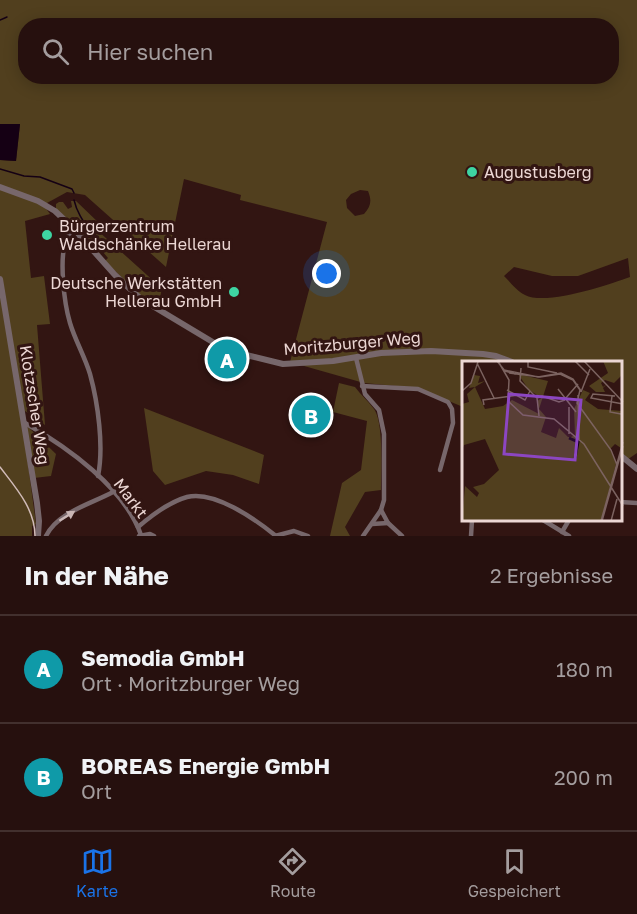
<!DOCTYPE html>
<html lang="de">
<meta charset="utf-8">
<style>
:root{--surface:#26100e;--page:#2e1917;--text:#f1f3f6;--muted:#a49d9e;--line:#42302e;--accent:#1a73e8}
body{margin:0;font-family:"Golos Text",sans-serif;background:var(--page);color:var(--text)}
.you{position:absolute;left:327px;top:274px;width:21px;height:21px;margin:-15px;border:4px solid #fff;border-radius:50%;background:#1a73e8;box-shadow:0 0 0 9px #1a73e833}
.badge{display:grid;place-items:center;width:39px;height:39px;border-radius:50%;background:var(--accent);color:#fff;font-size:20px;font-weight:700}
.pin{position:absolute;translate:-50% -50%;border:3px solid #fff;box-shadow:0 2px 6px #0006}
.list{margin:0;padding:0;list-style:none}
h2{display:flex;justify-content:space-between;align-items:center;height:78px;margin:0;padding:0 24px;font-size:26px}
h2 small{font-size:20px;font-weight:400;color:var(--muted)}
.list li{display:grid;grid-template-columns:39px 1fr auto;gap:18px;align-items:center;box-sizing:border-box;height:108px;padding:0 24px;border-top:2px solid var(--line)}
.list b{display:block;font-size:22px;white-space:nowrap}
.list p{margin:0;font-size:20px;white-space:nowrap;color:var(--muted)}
.list em{font-size:20px;font-style:normal;color:var(--muted)}
.icon{flex:none;width:33px;height:33px;fill:none;stroke:currentColor;stroke-width:2;stroke-linecap:round;stroke-linejoin:round}
.map{position:relative;flex:none;width:637px;height:536px;overflow:hidden}
.search{position:absolute;background:var(--surface);box-shadow:0 3px 15px #0003;left:18px;right:18px;top:18px;height:66px;display:flex;align-items:center;gap:15px;box-sizing:border-box;padding:0 21px;border-radius:24px;color:var(--muted);font-size:22px}
.sheet{height:294px;background:var(--surface)}
nav{display:flex;justify-content:space-around;align-items:center;box-sizing:border-box;height:84px;border-top:2px solid var(--line);background:var(--surface);font-size:16px;color:var(--muted)}
nav a{display:grid;justify-items:center;gap:3px}
nav .on{color:var(--accent)}
.map>svg:first-child{display:block}
.green{fill:#513f1e;fill-rule:evenodd}
.water{fill:#150014}
.lines{fill:none;stroke-linecap:round;stroke-linejoin:round}
.stream{stroke:#150014;stroke-width:1.5}
.minor{stroke:#77676b;stroke-width:4.5}
.tertiary{stroke:#77676b;stroke-width:6}
.tram{stroke:#d1bbb8;stroke-width:1.5}
.oneway{fill:#c9b5b4}
.poi-dot{fill:#3ed4a2;stroke:#321512;stroke-width:2}
.labels{text-anchor:middle;stroke-width:6;stroke-linejoin:round;paint-order:stroke}
.poi-label{font-size:16px;fill:#ecd7d4;stroke:#321512;text-anchor:start}
.street-label{font-size:16px;fill:#ecd7d4;stroke:#321512}
.inset-river{fill:none;stroke:#150014;stroke-width:3}
.inset-road{fill:none;stroke:#7c6360;stroke-width:1.5}
.view{fill:#8c46c2;fill-opacity:0.15;stroke:#8c46c2;stroke-width:3}
.inset-edge{fill:none;stroke:#ecd7d4;stroke-width:3}
</style>
<div class="map">
<svg width="637" height="536" viewBox="0 0 637 536">
<rect width="100%" height="100%" fill="#321512"/>
<g class="green">
<path d="M0,0H637V453L621,464L620,362H463V407L418,388L364,383L290,362L327,222L240,200L241,195L184,179L166,267L85,195L67,192L47,203L45,207L50,214L25,221L31,278L44,276L50,324L37,325L45,425L25,411L27,457L36,524L32,526V536H0V160L16,161L20,124H0ZM26,26H612V76H26ZM360,190L368,191C372,201 371,206 364,214L355,216L347,208L346,200L351,194ZM628,258L630,277C608,285 546,306 525,295C517,291 510,282 504,276L514,267L552,276H578Z"/>
<path d="M71,201H76L101,225L97,230L157,284L164,277L158,309L147,302L105,261L108,258L103,252L99,254L56,209V204L59,202H63L68,209L72,207Z"/>
<path d="M339,383L355,387C361,395 368,401 374,409C384,423 381,472 381,490L365,492L345,527L350,536H330L342,483L361,470L367,421L333,412Z"/>
<path d="M144,408L264,455L259,484L233,475L206,471L165,485L153,471Z"/>
<path d="M26,425L56,454L51,476L34,478Z"/>
</g>
<path class="water" d="M0,124H20L16,161L0,160Z"/>
<g class="lines">
<g class="stream">
<path d="M0,20L7,17"/>
<path d="M0,169L24,176L40,177L72,189L74,193"/>
<path d="M74,200C79,222 96,234 101,252"/>
</g>
<g class="minor">
<path d="M73,228C71,232 68,236 66,240C59,259 64,303 70,323C75,340 85,357 90,374C98,403 104,447 98,476"/>
<path d="M356,358L365,394L379,410L384,434V500L381,510L363,536"/>
<path d="M362,386L418,389L448,402L452,409L453,423L440,470"/>
<path d="M25,423C67,447 124,487 141,535"/>
<path d="M620,502L637,503"/>
<path d="M381,510L388,523L402,536"/>
<path d="M543,520L569,536"/>
<path d="M372,524L388,523"/>
<path d="M138,527C152,515 169,502 187,497C214,490 255,519 276,536"/>
<path d="M562,532L569,520"/>
<path d="M46,536C58,512 91,504 113,492"/>
<path d="M139,536L150,534L154,536"/>
<path d="M275,536L294,531L308,536"/>
<path d="M471,536L472,520"/>
</g>
<g class="tertiary">
<path d="M0,187L38,201L55,211L73,228L115,275L141,299L226,350L283,364L333,361L381,353L431,351L483,354L496,356L512,362"/>
<path d="M0,279L37,503L39,521L38,536"/>
<path d="M620,455L637,469"/>
</g>
<path class="tram" d="M0,467C16,488 35,509 35,536"/>
</g>
<defs><path id="oneway-solid" d="M-6-.8H1V-3.2L6.5 0L1 3.2V.8H-6Z" transform="scale(1.5)"/></defs>
<use class="oneway" href="#oneway-solid" transform="translate(67 516) rotate(-32)"/>
<g class="poi-dot">
<circle cx="472" cy="172" r="6"/>
<circle cx="47" cy="235" r="6"/>
<circle cx="234" cy="292" r="6"/>
</g>
<g class="labels">
<g class="poi-label">
<text x="484" y="178">Augustusberg</text>
<text x="59" y="232">Bürgerzentrum<tspan x="59" dy="18">Waldschänke Hellerau</tspan></text>
<text x="222" y="289" text-anchor="end">Deutsche Werkstätten<tspan x="222" dy="18">Hellerau GmbH</tspan></text>
</g>
<g class="street-label">
<text transform="translate(352 343) rotate(-5)" y="6">Moritzburger Weg</text>
<text transform="translate(35 405) rotate(81)" y="6">Klotzscher Weg</text>
<text transform="translate(131 498) rotate(53)" y="6">Markt</text>
</g>
</g>
<g transform="translate(462 361)">
<rect width="160" height="160" fill="#321512"/>
<path d="M141,0H160V14L152,22L143,19L139,22L141,26L145,23L141,27L143,31H134L127,25L146,12ZM56,13L86,20L77,48L84,56L79,71L94,77L97,67L106,76H109L99,63L109,76L113,74L112,48L121,29L128,32L123,39L136,48L160,50V80L159,87L153,83L148,88L154,103L139,160H0L3,125L15,136L17,132L11,126L22,123L37,109L23,78L2,84L0,89V43L7,41L5,33L13,26L7,27L12,14L18,15L16,22L23,20L13,26L23,48L41,45L50,39L77,53L75,40L80,37L67,29Z" fill="#513f1e"/>
<path class="inset-river" d="M107,77L116,81L113,97"/>
<path class="inset-road" d="M35,0L43,10L53,13M36,0L47,19L46,40L61,54L92,58L122,83L161,145M66,0V6L95,12M113,0L127,14M122,0L161,41M15,2L32,37M59,7L58,20L75,37L77,55M42,9L76,16L99,12L111,18L119,30M47,12L78,16L98,13L111,19L118,29L115,42L149,89L155,104M96,28L114,51M45,29L63,39L68,30M0,30L9,22L16,1M119,31L128,8M116,34L117,78M150,35L148,51L159,53M153,35L131,33L129,37L161,43M75,37L80,35L97,41L103,39M103,38L116,23M22,44L21,39L56,34M107,46V73M139,160L161,81M140,160L161,85M149,160L155,138"/>
<path class="view" d="M47,33L119,39L113,99L42,93Z"/>
<rect width="160" height="160" class="inset-edge"/>
</g>
</svg>
<div class="you"></div>
<div class="pin badge" style="left:227px;top:359px;background:#0f9aa8">A</div>
<div class="pin badge" style="left:311px;top:415px;background:#0f9aa8">B</div>
<div class="search"><svg class="icon" aria-label="search" viewBox="0 0 24 24"><circle cx="10" cy="10" r="6"/><path d="M15 15l6 6"/></svg>Hier suchen</div>
</div>
<section class="sheet">
<h2>In der Nähe<small>2 Ergebnisse</small></h2>
<ul class="list">
<li><span class="badge" style="background:#0f9aa8">A</span><div><b>Semodia GmbH</b><p>Ort · Moritzburger Weg</p></div><em>180 m</em></li>
<li><span class="badge" style="background:#0f9aa8">B</span><div><b>BOREAS Energie GmbH</b><p>Ort</p></div><em>200 m</em></li>
</ul>
</section>
<nav>
<a class="on"><svg class="icon" aria-label="map" viewBox="0 0 24 24"><path d="M3 6l6-2 6 2 6-2v14l-6 2-6-2-6 2zM9 4v14M15 6v14"/></svg>Karte</a>
<a><svg class="icon" aria-label="directions" viewBox="0 0 24 24"><path d="M12 3l9 9-9 9-9-9zM9 14v-3h6M13 9l2 2-2 2"/></svg>Route</a>
<a><svg class="icon" aria-label="saved" viewBox="0 0 24 24"><path d="M7 4h10v16l-5-4-5 4z"/></svg>Gespeichert</a>
</nav>
